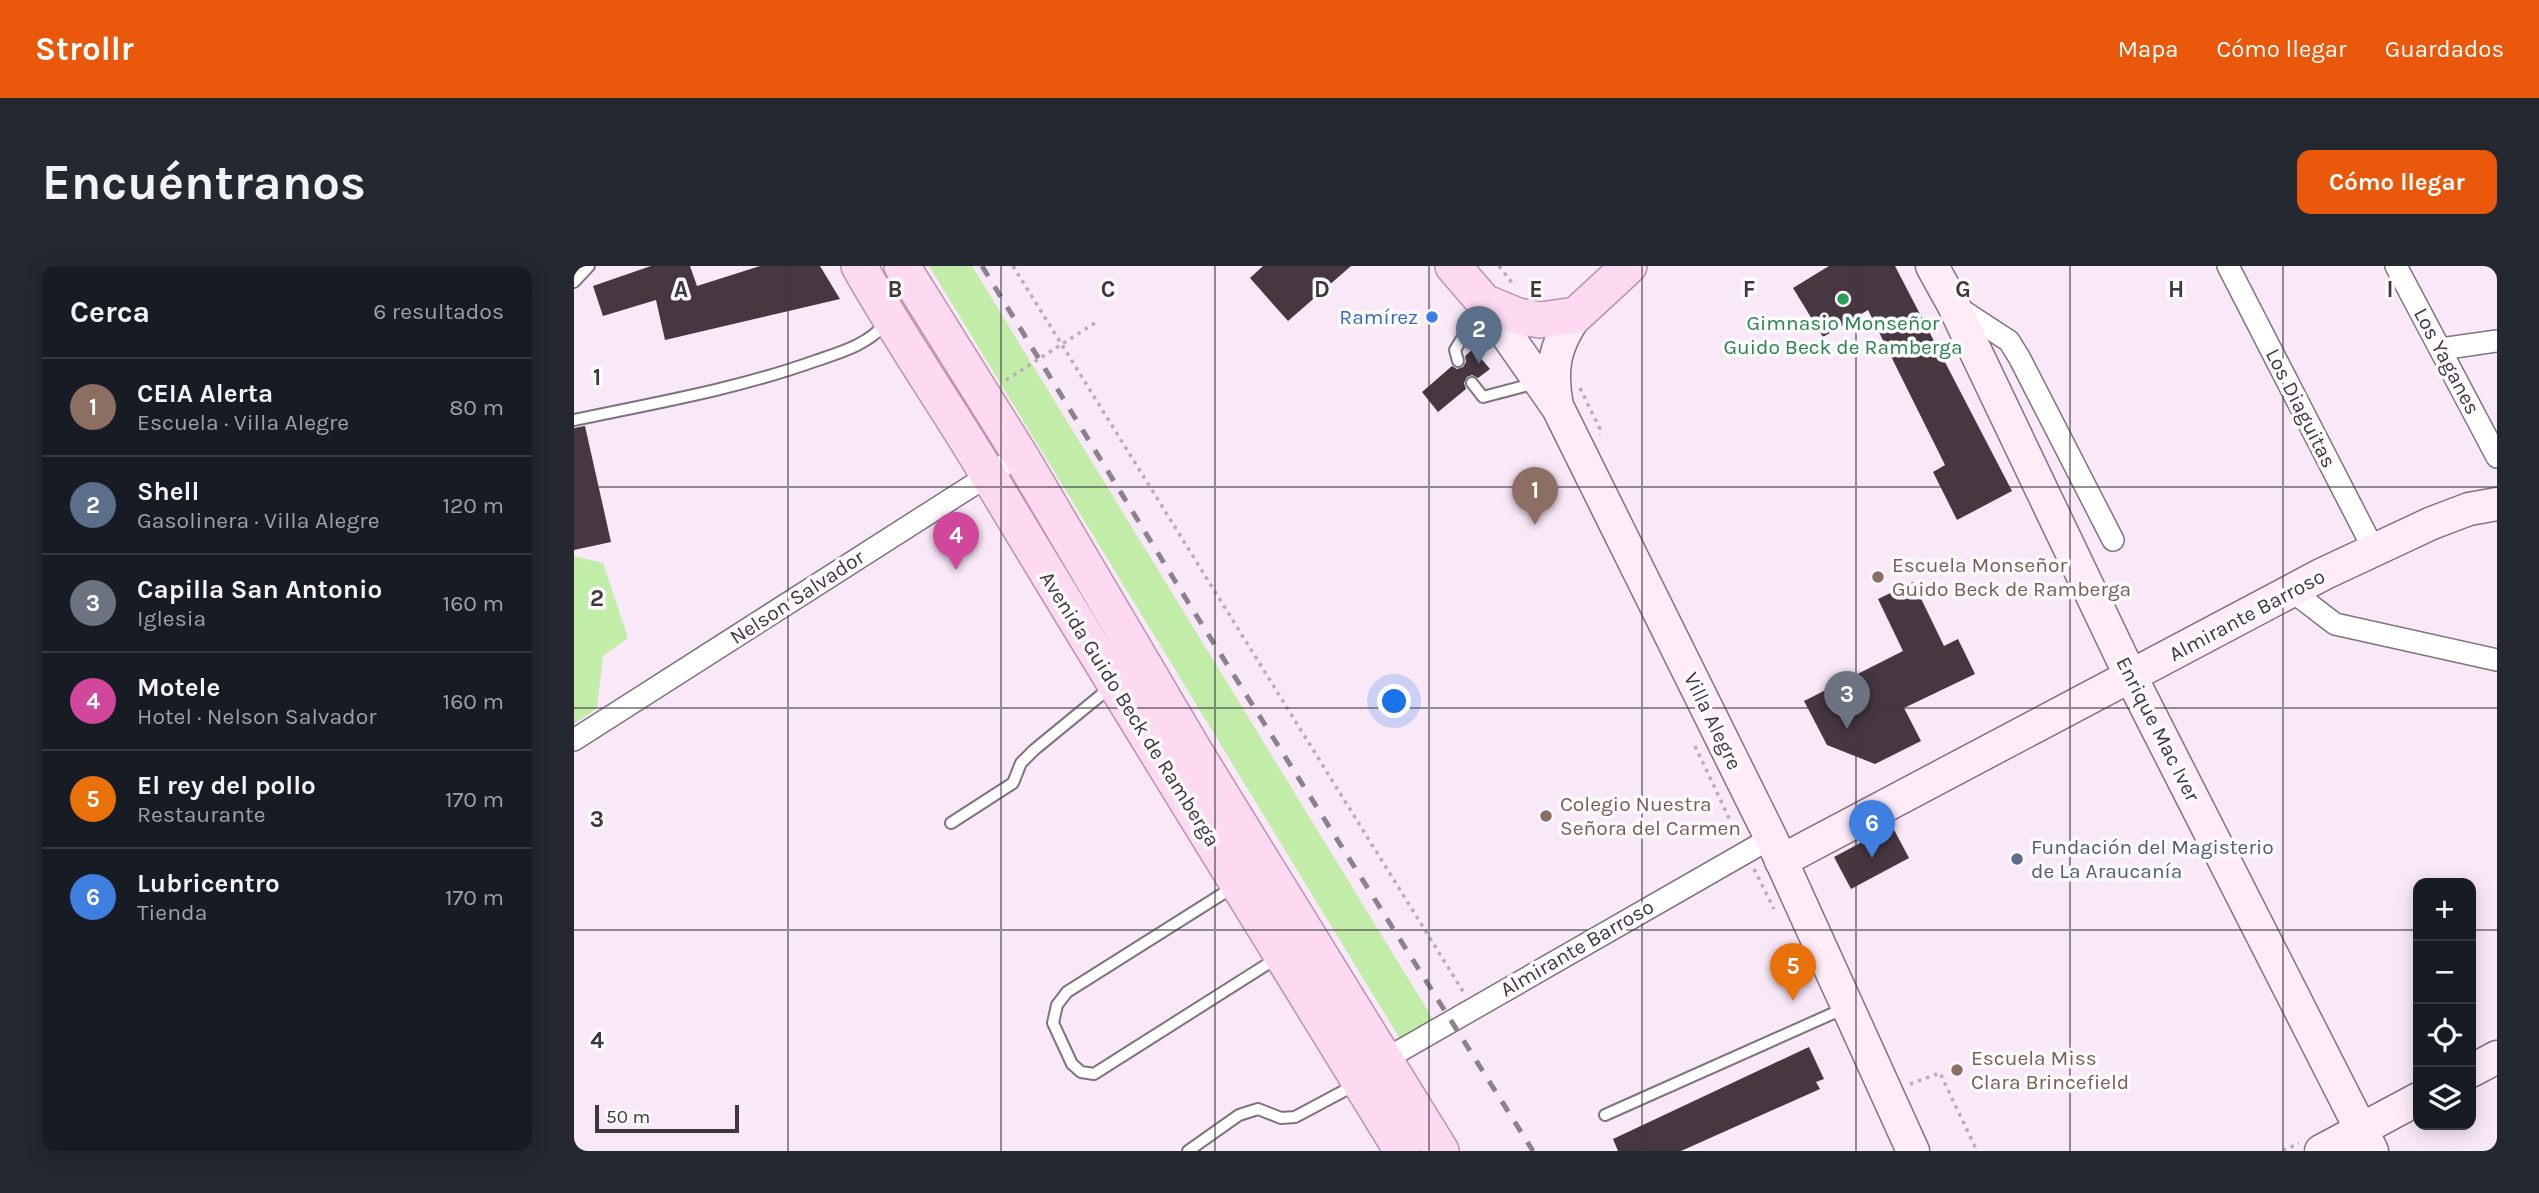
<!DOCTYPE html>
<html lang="es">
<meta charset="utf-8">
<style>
:root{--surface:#171b24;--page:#242831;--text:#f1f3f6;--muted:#9ea1a6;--line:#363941;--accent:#ea580c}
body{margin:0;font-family:Karla,sans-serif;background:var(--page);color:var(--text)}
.controls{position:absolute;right:21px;bottom:21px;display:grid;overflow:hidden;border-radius:14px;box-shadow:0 4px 18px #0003}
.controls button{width:63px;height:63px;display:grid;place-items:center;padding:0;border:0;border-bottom:2px solid var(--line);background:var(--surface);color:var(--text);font:35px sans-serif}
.scale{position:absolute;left:21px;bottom:18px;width:144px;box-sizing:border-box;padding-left:7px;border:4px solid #3e383e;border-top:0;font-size:19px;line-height:24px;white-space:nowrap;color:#3e383e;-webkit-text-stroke:5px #fdfafd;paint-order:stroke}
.you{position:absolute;left:821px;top:436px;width:24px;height:24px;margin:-18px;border:5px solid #fff;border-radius:50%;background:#1a73e8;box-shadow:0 0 0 10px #1a73e833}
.badge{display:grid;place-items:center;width:46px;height:46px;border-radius:50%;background:var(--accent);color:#fff;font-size:23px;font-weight:700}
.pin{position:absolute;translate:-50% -58px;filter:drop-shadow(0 2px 4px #0008)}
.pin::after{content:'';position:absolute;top:37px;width:24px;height:21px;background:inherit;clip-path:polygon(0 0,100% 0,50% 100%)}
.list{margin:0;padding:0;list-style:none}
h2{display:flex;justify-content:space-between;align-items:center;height:91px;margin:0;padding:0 28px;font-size:30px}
h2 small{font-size:23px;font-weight:400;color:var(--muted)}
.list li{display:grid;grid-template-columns:46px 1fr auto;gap:21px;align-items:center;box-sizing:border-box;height:98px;padding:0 28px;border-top:2px solid var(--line)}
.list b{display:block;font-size:26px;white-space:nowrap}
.list p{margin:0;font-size:23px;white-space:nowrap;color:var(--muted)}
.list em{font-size:23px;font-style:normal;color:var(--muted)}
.icon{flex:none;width:38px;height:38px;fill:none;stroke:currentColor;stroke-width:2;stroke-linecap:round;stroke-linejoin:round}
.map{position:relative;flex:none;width:1923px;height:885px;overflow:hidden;border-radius:14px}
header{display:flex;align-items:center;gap:42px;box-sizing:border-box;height:98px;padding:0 35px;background:var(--accent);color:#fff}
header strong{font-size:33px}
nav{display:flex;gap:38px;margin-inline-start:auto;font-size:24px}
.intro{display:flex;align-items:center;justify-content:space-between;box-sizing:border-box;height:168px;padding:0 42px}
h1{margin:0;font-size:49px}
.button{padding:18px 32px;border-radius:14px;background:var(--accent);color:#fff;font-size:24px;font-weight:700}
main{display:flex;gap:42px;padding:0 42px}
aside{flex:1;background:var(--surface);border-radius:14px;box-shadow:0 4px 18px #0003}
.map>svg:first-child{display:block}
.green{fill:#c2eda8}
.building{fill:#473740}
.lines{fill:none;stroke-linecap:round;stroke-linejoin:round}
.lane-casing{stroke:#807280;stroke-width:14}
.street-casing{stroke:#807280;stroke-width:24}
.secondary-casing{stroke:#807280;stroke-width:35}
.primary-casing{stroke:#ba92ae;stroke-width:38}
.path{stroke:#b9acb9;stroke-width:3.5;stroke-dasharray:3.5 5;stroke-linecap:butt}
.lane{stroke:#fff;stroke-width:10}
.street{stroke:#fff;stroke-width:21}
.secondary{stroke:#feedf9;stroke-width:32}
.primary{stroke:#fddaf2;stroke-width:35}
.rail{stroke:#8c828c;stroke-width:5;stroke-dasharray:12 12;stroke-linecap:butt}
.grid{fill:none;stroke:#3e383e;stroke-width:2;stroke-opacity:0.55}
.leisure-dot{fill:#2e9e5b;stroke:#fdfafd;stroke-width:2.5}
.shop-dot{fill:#3f7fe0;stroke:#fdfafd;stroke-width:2.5}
.education-dot{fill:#8d6e63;stroke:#fdfafd;stroke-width:2.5}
.service-dot{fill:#5c6f8a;stroke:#fdfafd;stroke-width:2.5}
.labels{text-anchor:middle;stroke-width:7;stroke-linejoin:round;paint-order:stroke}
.shop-label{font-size:21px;fill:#366cbe;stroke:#fdfafd;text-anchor:end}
.leisure-label{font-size:21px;fill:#27864d;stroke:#fdfafd}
.street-label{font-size:21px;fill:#3e383e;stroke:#fdfafd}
.education-label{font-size:21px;fill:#785e54;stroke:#fdfafd;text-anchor:start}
.service-label{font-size:21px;fill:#4e5e75;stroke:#fdfafd;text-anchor:start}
.grid-label{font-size:23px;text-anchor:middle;font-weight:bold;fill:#3e383e;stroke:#fdfafd;stroke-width:7;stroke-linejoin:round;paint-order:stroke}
</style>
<header>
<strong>Strollr</strong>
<nav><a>Mapa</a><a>Cómo llegar</a><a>Guardados</a></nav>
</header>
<div class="intro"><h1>Encuéntranos</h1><a class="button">Cómo llegar</a></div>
<main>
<aside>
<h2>Cerca<small>6 resultados</small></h2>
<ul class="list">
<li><span class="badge" style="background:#8d6e63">1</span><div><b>CEIA Alerta</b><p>Escuela · Villa Alegre</p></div><em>80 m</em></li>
<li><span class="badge" style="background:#5c6f8a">2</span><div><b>Shell</b><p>Gasolinera · Villa Alegre</p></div><em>120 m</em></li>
<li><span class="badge" style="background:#6b7280">3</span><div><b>Capilla San Antonio</b><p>Iglesia</p></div><em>160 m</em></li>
<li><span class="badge" style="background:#d1479c">4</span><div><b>Motele</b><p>Hotel · Nelson Salvador</p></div><em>160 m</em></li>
<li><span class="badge" style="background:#e8710a">5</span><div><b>El rey del pollo</b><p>Restaurante</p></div><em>170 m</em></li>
<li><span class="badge" style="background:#3f7fe0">6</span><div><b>Lubricentro</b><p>Tienda</p></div><em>170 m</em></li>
</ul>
</aside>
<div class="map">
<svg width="1923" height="885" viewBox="0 0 1923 885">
<rect width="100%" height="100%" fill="#f8e8f8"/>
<g class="green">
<path d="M355,0H398L862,758L828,776Z"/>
<path d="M0,290L29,297L54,372L29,390L23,442L0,458Z"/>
</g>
<g class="building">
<path d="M77,0H116L123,20L186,0H246L266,33L91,74L82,34L29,50L19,20Z"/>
<path d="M689,0H777L714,55L676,12Z"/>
<path d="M1255,0H1321L1438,225L1383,254L1359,206L1371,199L1294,44L1249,71L1219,22Z"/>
<path d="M899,83L916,103L904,112L898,109L893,111L890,117L892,123L864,146L848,126L878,100L883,103L889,101L892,96L891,90Z"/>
<path d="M11,160L37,276L0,284V162Z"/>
<path d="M1339,316L1370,380L1384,373L1401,408L1330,442L1347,475L1301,498L1253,479L1230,435L1329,385L1304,333Z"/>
<path d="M1318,560L1335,592L1277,623L1260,591Z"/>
<path d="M1235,781L1250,813L1242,816L1246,823L1107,885H1044L1039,873Z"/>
</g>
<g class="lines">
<g class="lane-casing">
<g id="lane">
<path d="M0,16L15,0"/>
<path d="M884,95L881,84L909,38"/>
<path d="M898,117L909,131L962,117"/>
<path d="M0,154C81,137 163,123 241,95C267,86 293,79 311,58"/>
<path d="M377,557L439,517L447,497L460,484L538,420"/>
<path d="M661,620L493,726L483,739L479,757L498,798L507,806L520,808L703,692"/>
<path d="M1031,849L1271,742"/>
<path d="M614,885L665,849L684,843L707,852L721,851L781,819"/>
</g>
</g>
<g class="street-casing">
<g id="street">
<path d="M1654,0L1800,284"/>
<path d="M1822,0L1923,191"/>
<path d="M1383,41L1435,75L1445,91L1539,274"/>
<path d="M1867,83L1923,75"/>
<path d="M1718,325L1761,358L1923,394"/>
<path d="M0,474L446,189"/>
<path d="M810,794L1197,572"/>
</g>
</g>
<g class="secondary-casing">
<g id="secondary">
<path d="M1358,0L1379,38L1557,411L1798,885"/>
<path d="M910,36L984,142L1197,572L1339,885"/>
<path d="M983,140C976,103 980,80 1002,49"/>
<path d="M1207,595L1749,308L1858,257L1895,243L1923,238"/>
<path d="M1897,805L1923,791"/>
<path d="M1747,885L1844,833"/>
</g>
</g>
<g class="primary-casing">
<g id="primary">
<path d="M285,0C326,73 373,140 416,212C551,437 691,661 828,885"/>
<path d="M328,0L446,189L621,486L867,885"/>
<path d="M879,0L910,36L944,50L966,54L1002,49L1055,0"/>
</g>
</g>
<g class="path">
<path d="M439,0L890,727"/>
<path d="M925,0L939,18"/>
<path d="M432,114L524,55"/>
<path d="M1006,122L1026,163V169"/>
<path d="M1121,480L1164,571"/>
<path d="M1180,603L1200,643"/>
<path d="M1336,818L1366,807L1403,885"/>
<path d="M1709,885L1725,877"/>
</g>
<use href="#lane" class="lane"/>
<use href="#street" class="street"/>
<use href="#secondary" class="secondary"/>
<use href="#primary" class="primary"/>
<path class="rail" d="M408,0L617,341L959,885"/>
</g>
<path class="grid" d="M214,0V885M427,0V885M641,0V885M855,0V885M1068,0V885M1282,0V885M1496,0V885M1709,0V885M0,221H1923M0,442H1923M0,664H1844M1897,664H1923"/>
<circle class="leisure-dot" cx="1269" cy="33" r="7"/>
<circle class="shop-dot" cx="858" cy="51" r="7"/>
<g class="education-dot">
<circle cx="1304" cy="311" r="7"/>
<circle cx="972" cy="550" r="7"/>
<circle cx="1383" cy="804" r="7"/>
</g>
<circle class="service-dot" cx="1443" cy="593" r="7"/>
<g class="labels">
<g class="shop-label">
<text x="844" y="58">Ramírez</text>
</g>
<g class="leisure-label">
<text x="1269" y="64">Gimnasio Monseñor<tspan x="1269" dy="24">Guido Beck de Ramberga</tspan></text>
</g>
<g class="street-label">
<text transform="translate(1873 95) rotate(62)" y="7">Los Yaganes</text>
<text transform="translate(1727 142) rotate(63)" y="7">Los Diaguitas</text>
<text transform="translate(223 331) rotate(-33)" y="7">Nelson Salvador</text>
<text transform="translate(1673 349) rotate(-28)" y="7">Almirante Barroso</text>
<text transform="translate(556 443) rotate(58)" y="7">Avenida Guido Beck de Ramberga</text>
<text transform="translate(1139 455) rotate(64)" y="7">Villa Alegre</text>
<text transform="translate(1584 463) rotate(63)" y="7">Enrique Mac Iver</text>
<text transform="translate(1003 682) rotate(-30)" y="7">Almirante Barroso</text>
</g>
<g class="education-label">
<text x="1318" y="306">Escuela Monseñor<tspan x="1318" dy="24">Guido Beck de Ramberga</tspan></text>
<text x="986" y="545">Colegio Nuestra<tspan x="986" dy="24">Señora del Carmen</tspan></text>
<text x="1397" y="799">Escuela Miss<tspan x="1397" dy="24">Clara Brincefield</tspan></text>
</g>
<g class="service-label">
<text x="1457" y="588">Fundación del Magisterio<tspan x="1457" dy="24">de La Araucanía</tspan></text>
</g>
</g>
<g class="grid-label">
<text x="107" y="31">A</text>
<text x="321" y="31">B</text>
<text x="534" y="31">C</text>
<text x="748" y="31">D</text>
<text x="962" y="31">E</text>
<text x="1175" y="31">F</text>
<text x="1389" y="31">G</text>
<text x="1602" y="31">H</text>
<text x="1816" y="31">I</text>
<text x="23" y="119">1</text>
<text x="23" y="340">2</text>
<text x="23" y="561">3</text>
<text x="23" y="782">4</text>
</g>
</svg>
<div class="controls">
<button>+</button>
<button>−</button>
<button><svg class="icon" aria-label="locate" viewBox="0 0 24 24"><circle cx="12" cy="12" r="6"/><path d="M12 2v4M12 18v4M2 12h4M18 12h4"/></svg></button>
<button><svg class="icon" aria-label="layers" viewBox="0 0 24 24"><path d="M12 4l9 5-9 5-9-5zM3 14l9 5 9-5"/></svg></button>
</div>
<div class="scale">50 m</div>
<div class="you"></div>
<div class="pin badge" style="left:961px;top:259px;background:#8d6e63">1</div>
<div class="pin badge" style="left:905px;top:98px;background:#5c6f8a">2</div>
<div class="pin badge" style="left:1273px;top:463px;background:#6b7280">3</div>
<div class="pin badge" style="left:382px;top:304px;background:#d1479c">4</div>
<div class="pin badge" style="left:1219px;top:735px;background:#e8710a">5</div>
<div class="pin badge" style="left:1298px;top:592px;background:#3f7fe0">6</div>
</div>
</main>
